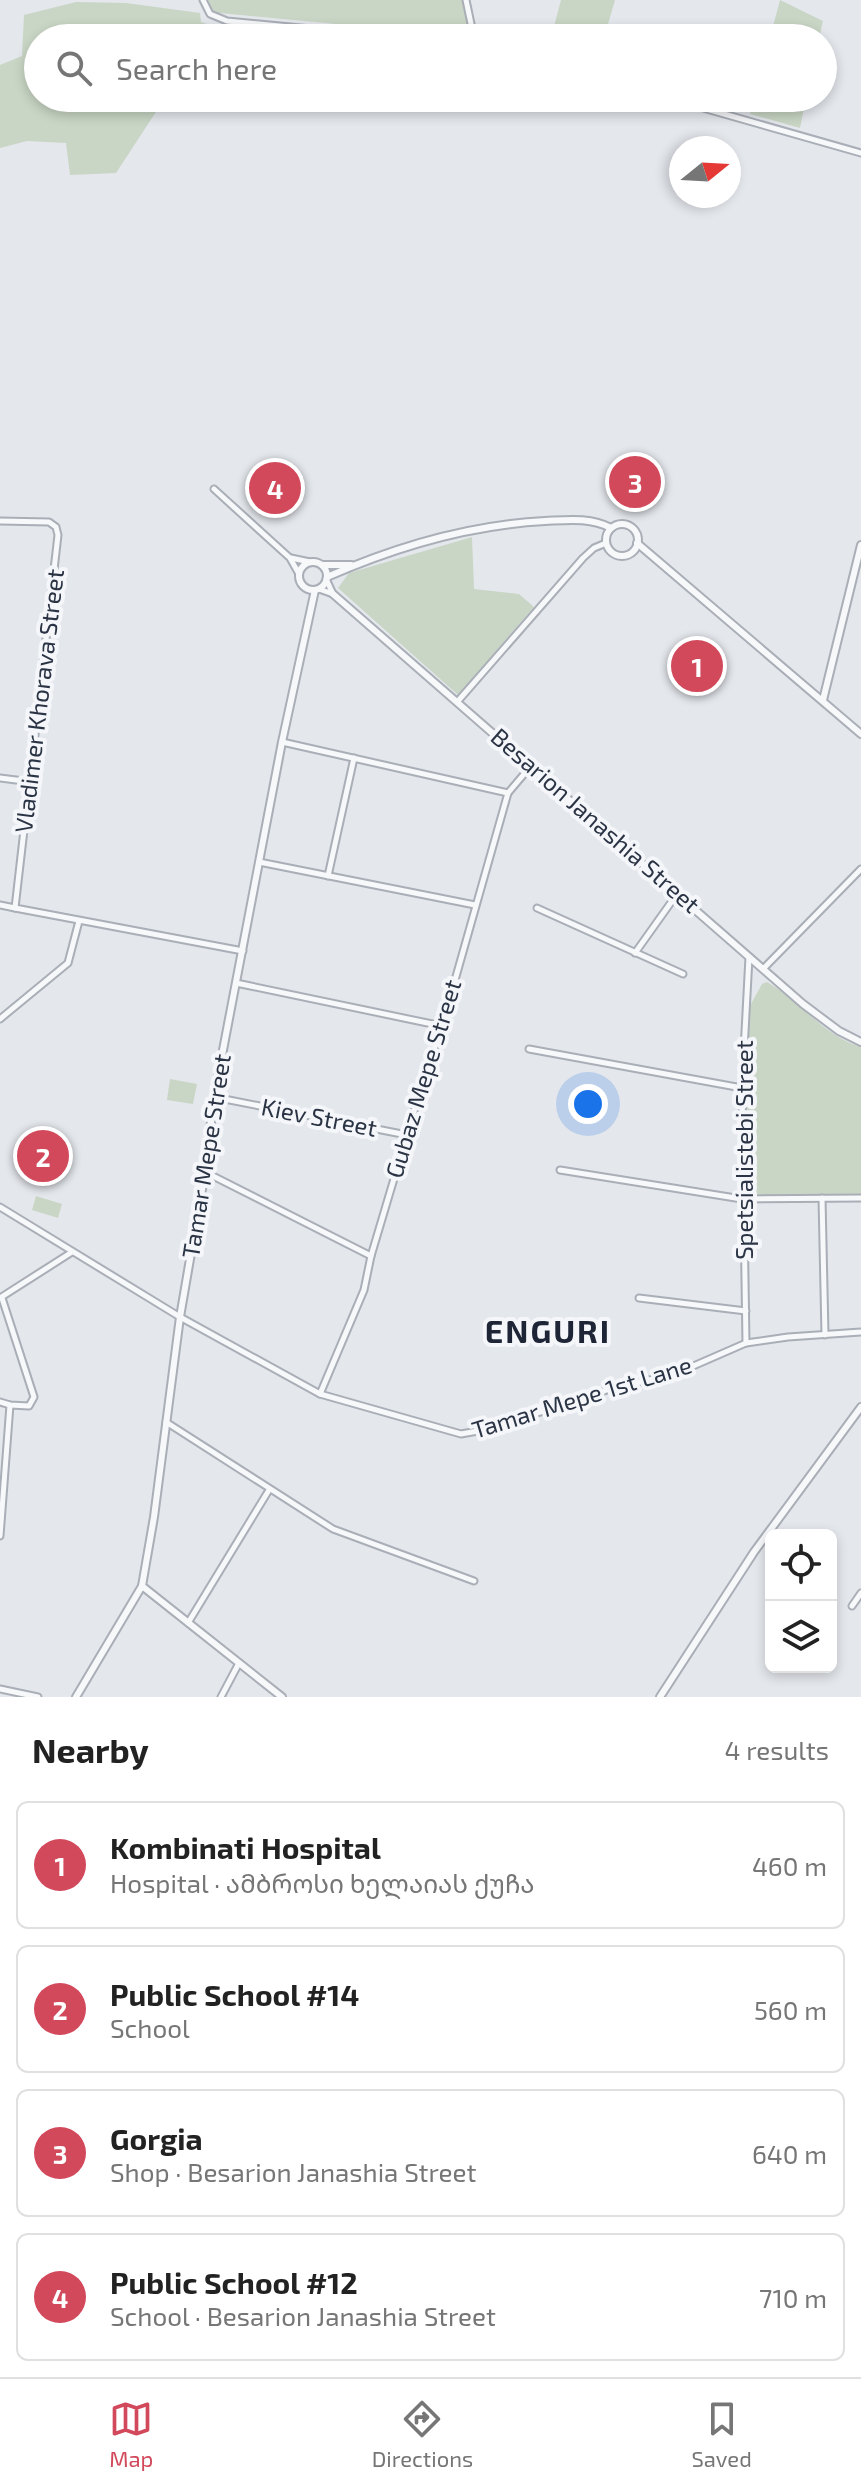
<!DOCTYPE html>
<meta charset="utf-8">
<style>
:root{--surface:#fff;--page:#f6f6f6;--text:#222;--muted:#767676;--line:#e0e0e0;--accent:#d1495b}
body{margin:0;font-family:"Exo 2","Noto Sans Georgian",sans-serif;background:var(--page);color:var(--text)}
.controls{position:absolute;right:24px;bottom:24px;display:grid;overflow:hidden;border-radius:12px;box-shadow:0 4px 12px #0003}
.controls button{width:72px;height:72px;display:grid;place-items:center;padding:0;border:0;border-bottom:2px solid var(--line);background:var(--surface);color:var(--text);font:40px sans-serif}
.compass{position:absolute;left:669px;top:136px;width:72px;height:72px;border-radius:50%;background:var(--surface);box-shadow:0 4px 12px #0003;rotate:72deg}
.you{position:absolute;left:588px;top:1104px;width:28px;height:28px;margin:-20px;border:6px solid #fff;border-radius:50%;background:#1a73e8;box-shadow:0 0 0 12px #1a73e833}
.badge{display:grid;place-items:center;width:52px;height:52px;border-radius:50%;background:var(--accent);color:#fff;font-size:26px;font-weight:700}
.pin{position:absolute;translate:-50% -50%;border:4px solid #fff;box-shadow:0 2px 8px #0006}
.list{margin:0;padding:0;list-style:none}
h2{display:flex;justify-content:space-between;align-items:center;height:104px;margin:0;padding:0 32px;font-size:34px}
h2 small{font-size:26px;font-weight:400;color:var(--muted)}
.list li{display:grid;grid-template-columns:52px 1fr auto;gap:24px;align-items:center;box-sizing:border-box;height:128px;margin:0 16px 16px;padding:0 16px;border:2px solid var(--line);border-radius:12px}
.list b{display:block;font-size:30px;white-space:nowrap}
.list p{margin:0;font-size:26px;white-space:nowrap;color:var(--muted)}
.list em{font-size:26px;font-style:normal;color:var(--muted)}
.icon{flex:none;width:44px;height:44px;fill:none;stroke:currentColor;stroke-width:2;stroke-linecap:round;stroke-linejoin:round}
.map{position:relative;flex:none;width:861px;height:1697px;overflow:hidden}
.search{position:absolute;background:var(--surface);box-shadow:0 4px 12px #0003;left:24px;right:24px;top:24px;height:88px;display:flex;align-items:center;gap:20px;box-sizing:border-box;padding:0 28px;border-radius:44px;color:var(--muted);font-size:30px}
.sheet{height:680px;background:var(--surface)}
nav{display:flex;justify-content:space-around;align-items:center;box-sizing:border-box;height:112px;border-top:2px solid var(--line);background:var(--surface);font-size:22px;color:var(--muted)}
nav a{display:grid;justify-items:center;gap:4px}
nav .on{color:var(--accent)}
.map>svg:first-child{display:block}
.green{fill:#c9d6c5}
.lines{fill:none;stroke-linecap:round;stroke-linejoin:round}
.minor-casing{stroke:#a9aeb7;stroke-width:9}
.tertiary-casing{stroke:#a9aeb7;stroke-width:10}
.minor{stroke:#f7f8fa;stroke-width:5}
.tertiary{stroke:#f7f8fa;stroke-width:6}
.labels{text-anchor:middle;stroke-width:8;stroke-linejoin:round;paint-order:stroke}
.street-label{font-size:24px;fill:#2b3445;stroke:#f4f6f9}
.district-label{font-size:32px;font-weight:bold;letter-spacing:2px;fill:#1d2536;stroke:#f4f6f9}
</style>
<div class="map">
<svg width="861" height="1697" viewBox="0 0 861 1697">
<rect width="100%" height="100%" fill="#e4e7ec"/>
<g class="green">
<path d="M203,0H466L474,37L209,12Z"/>
<path d="M561,0H615L604,38H551Z"/>
<path d="M780,0L823,21L819,38H770Z"/>
<path d="M76,2L126,3L200,13L201,22L213,26L205,38H38V98H165L116,173L70,175L66,143L27,141L0,148V65L22,56L24,15Z"/>
<path d="M754,98H806L800,128L750,114Z"/>
<path d="M472,537L474,589L519,594L534,607L458,695L338,588L349,573Z"/>
<path d="M767,982C799,1000 825,1037 861,1047V1194L748,1195L746,1192L747,1032L751,1004L762,984Z"/>
<path d="M170,1079L197,1084L193,1104L167,1100Z"/>
<path d="M36,1196L62,1204L58,1218L32,1210Z"/>
</g>
<g class="lines">
<g class="minor-casing">
<g id="minor">
<path d="M203,0L210,14L227,21L405,38"/>
<path d="M466,0L474,38"/>
<path d="M668,98L861,153"/>
<path d="M214,489L290,558L299,574"/>
<path d="M0,521L49,522L56,527L58,535L15,908L243,951"/>
<path d="M291,558L310,562"/>
<path d="M326,579L333,594"/>
<path d="M319,589L333,594"/>
<path d="M458,701L583,558L594,548L606,543"/>
<path d="M282,742L508,793"/>
<path d="M0,778L32,782"/>
<path d="M259,862L475,905"/>
<path d="M328,876L354,758"/>
<path d="M0,905L15,908"/>
<path d="M537,908L683,974"/>
<path d="M635,953L677,894"/>
<path d="M763,969L861,869"/>
<path d="M236,983L442,1026"/>
<path d="M0,1019L68,963L79,921"/>
<path d="M529,1049L742,1088"/>
<path d="M214,1097L407,1135"/>
<path d="M560,1170L742,1199L861,1198"/>
<path d="M205,1172L371,1256"/>
<path d="M822,1198L825,1335"/>
<path d="M0,1207L180,1317L320,1394L461,1434L489,1429L610,1389L675,1374L746,1343L788,1337L861,1332"/>
<path d="M0,1298L72,1252"/>
<path d="M639,1298L746,1311"/>
<path d="M746,1343L742,1088L749,957"/>
<path d="M320,1394L364,1290L371,1256L421,1088L442,1026L508,793L530,767"/>
<path d="M0,1402L10,1405L29,1406L34,1397L2,1298"/>
<path d="M166,1422L333,1529L474,1581"/>
<path d="M0,1536L10,1405"/>
<path d="M852,1606L861,1593"/>
<path d="M188,1623L269,1490"/>
<path d="M0,1689L38,1697"/>
<path d="M221,1697L239,1663"/>
</g>
</g>
<g class="tertiary-casing">
<g id="tertiary">
<circle cx="622" cy="540" r="16"/>
<path d="M637,543L861,734"/>
<circle cx="313" cy="576" r="14"/>
<path d="M322,565H351"/>
<path d="M327,577C395,547 470,525 545,521C567,520 590,517 611,528"/>
<path d="M333,594L803,1004L839,1031L861,1042"/>
<path d="M823,700L861,545"/>
<path d="M142,1586L282,1697"/>
<path d="M76,1697L142,1586L154,1517L180,1317L205,1172L214,1097L282,742L315,590"/>
<path d="M660,1697L754,1552L861,1407"/>
</g>
</g>
<use href="#minor" class="minor"/>
<use href="#tertiary" class="tertiary"/>
</g>
<g class="labels">
<g class="street-label">
<text transform="translate(40 701) rotate(-83)" y="8">Vladimer Khorava Street</text>
<text transform="translate(595 821) rotate(41)" y="8">Besarion Janashia Street</text>
<text transform="translate(424 1079) rotate(-73)" y="8">Gubaz Mepe Street</text>
<text transform="translate(319 1118) rotate(11)" y="8">Kiev Street</text>
<text transform="translate(745 1150) rotate(-90)" y="8">Spetsialistebi Street</text>
<text transform="translate(207 1156) rotate(-81)" y="8">Tamar Mepe Street</text>
<text transform="translate(582 1398) rotate(-17)" y="8">Tamar Mepe 1st Lane</text>
</g>
<g class="district-label">
<text x="548" y="1343">ENGURI</text>
</g>
</g>
</svg>
<div class="controls">
<button><svg class="icon" aria-label="locate" viewBox="0 0 24 24"><circle cx="12" cy="12" r="6"/><path d="M12 2v4M12 18v4M2 12h4M18 12h4"/></svg></button>
<button><svg class="icon" aria-label="layers" viewBox="0 0 24 24"><path d="M12 4l9 5-9 5-9-5zM3 14l9 5 9-5"/></svg></button>
</div>
<svg class="compass" viewBox="-18 -18 36 36"><path d="M0-13l5 13h-10z" fill="#e53935"/><path d="M0 13l5-13h-10z" fill="#767676"/></svg>
<div class="you"></div>
<div class="pin badge" style="left:697px;top:666px">1</div>
<div class="pin badge" style="left:43px;top:1156px">2</div>
<div class="pin badge" style="left:635px;top:482px">3</div>
<div class="pin badge" style="left:275px;top:488px">4</div>
<div class="search"><svg class="icon" aria-label="search" viewBox="0 0 24 24"><circle cx="10" cy="10" r="6"/><path d="M15 15l6 6"/></svg>Search here</div>
</div>
<section class="sheet">
<h2>Nearby<small>4 results</small></h2>
<ul class="list">
<li><span class="badge">1</span><div><b>Kombinati Hospital</b><p>Hospital · ამბროსი ხელაიას ქუჩა</p></div><em>460 m</em></li>
<li><span class="badge">2</span><div><b>Public School #14</b><p>School</p></div><em>560 m</em></li>
<li><span class="badge">3</span><div><b>Gorgia</b><p>Shop · Besarion Janashia Street</p></div><em>640 m</em></li>
<li><span class="badge">4</span><div><b>Public School #12</b><p>School · Besarion Janashia Street</p></div><em>710 m</em></li>
</ul>
</section>
<nav>
<a class="on"><svg class="icon" aria-label="map" viewBox="0 0 24 24"><path d="M3 6l6-2 6 2 6-2v14l-6 2-6-2-6 2zM9 4v14M15 6v14"/></svg>Map</a>
<a><svg class="icon" aria-label="directions" viewBox="0 0 24 24"><path d="M12 3l9 9-9 9-9-9zM9 14v-3h6M13 9l2 2-2 2"/></svg>Directions</a>
<a><svg class="icon" aria-label="saved" viewBox="0 0 24 24"><path d="M7 4h10v16l-5-4-5 4z"/></svg>Saved</a>
</nav>
